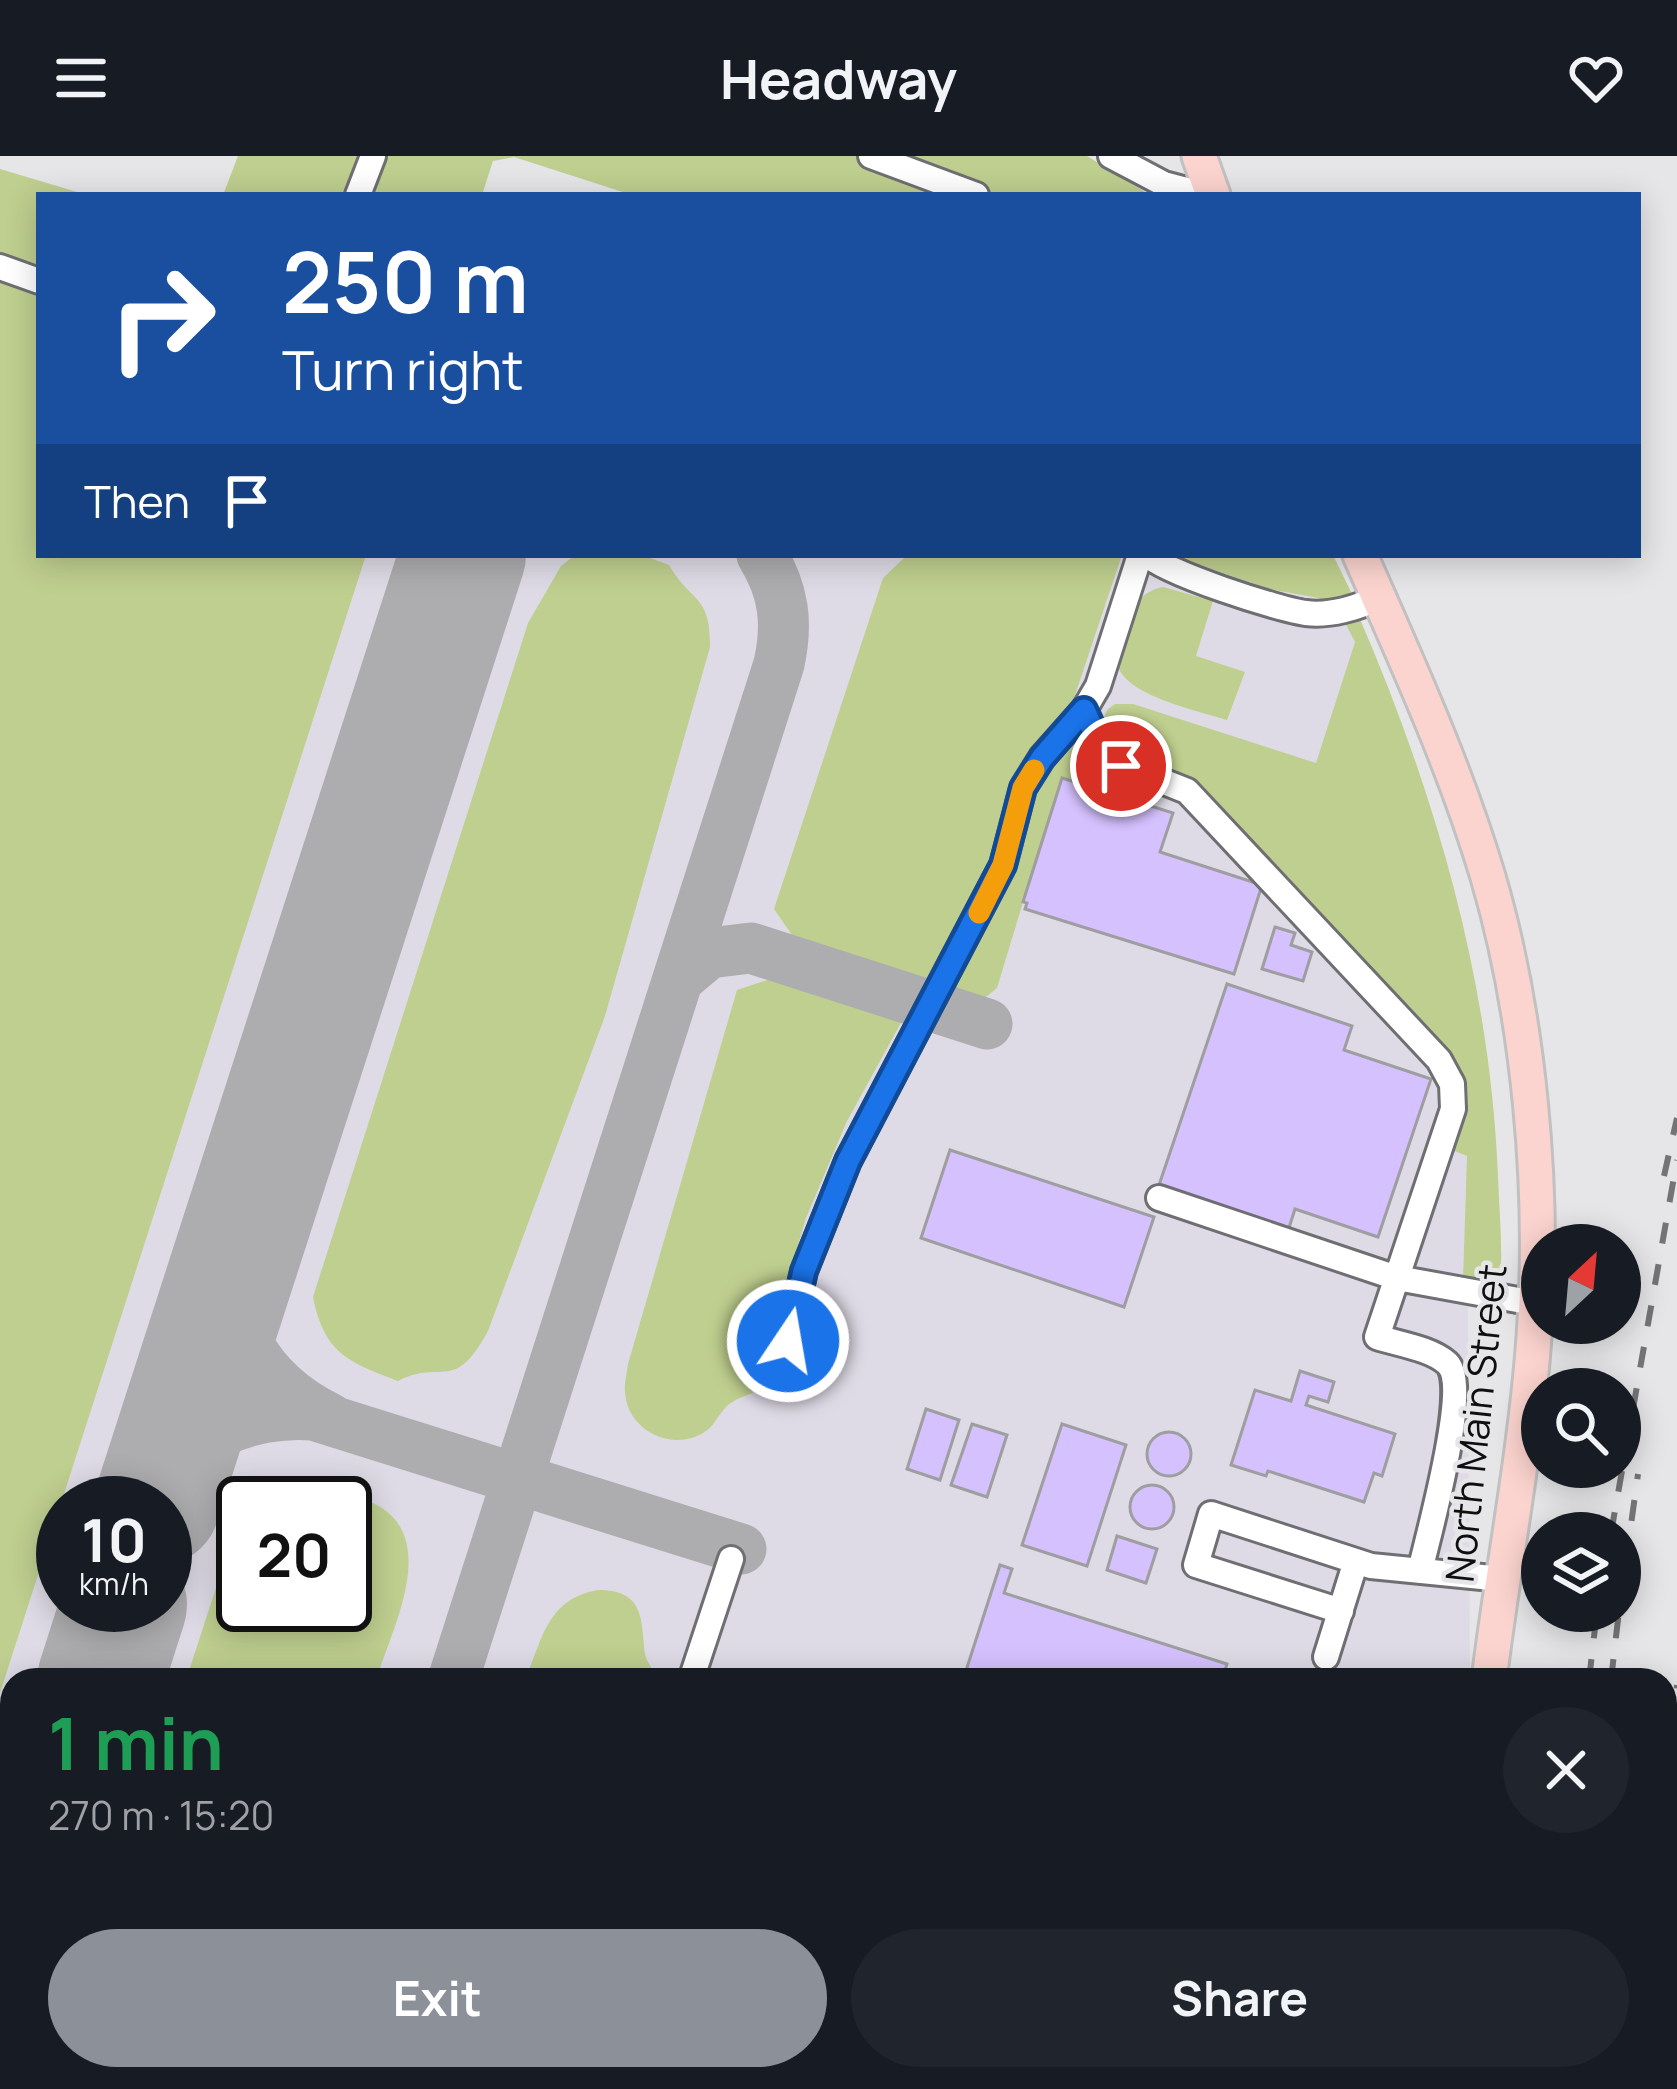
<!DOCTYPE html>
<html lang="en">
<head>
<meta charset="utf-8">
<style>
  body { margin:0; font-family:Manrope,sans-serif; background:#20242c; color:#f1f3f6; height:100vh; display:flex; flex-direction:column; font-size:45px; white-space:nowrap }
  * { box-sizing:border-box; margin:0 }
  p { font-size:39px; color:#9ea1a6 }
  .icon { flex:none; width:66px; height:66px; fill:none; stroke:currentColor; stroke-width:2; stroke-linecap:round; stroke-linejoin:round }
  .map { position:relative; flex:1; overflow:hidden }
  .details { position:absolute; left:0px; top:1512px; width:1677px; height:423px; display:flex; flex-direction:column; background:#171b24; border-radius:36px 36px 0 0; box-shadow:0 6px 30px #0003 }
  .details>* { flex:none }
  .guide { position:absolute; left:36px; top:36px; width:1605px; height:366px; border-radius:0px; box-shadow:0 6px 30px #0003; background:#1a4fa0; color:#fff; overflow:hidden }
  .needle { width:78px; rotate:26deg }
  .controls { position:absolute; left:1521px; top:1068px; display:grid; gap:24px }
  .controls a { display:grid; place-items:center; width:120px; height:120px; border-radius:50%; background:#171b24; box-shadow:0 6px 30px #0003; font-size:60px }
  .speed { position:absolute; left:36px; top:1320px; display:flex; gap:24px; font-size:60px; font-weight:700; text-align:center }
  .speed>* { display:grid; place-content:center; width:156px; height:156px; border-radius:50%; background:#171b24; box-shadow:0 6px 30px #0003; line-height:1 }
  .speed small { font-size:30px; font-weight:400 }
  .speed .limit { border:6px solid #111; border-radius:18px; background:#fff; color:#111 }
  .pin { position:absolute; display:grid; place-items:center; width:102px; height:102px; color:#fff; margin:-51px; border:6px solid #fff; border-radius:50%; box-shadow:0 3px 12px #0007 }
  .me { position:absolute; width:132px; margin:-66px; rotate:12deg; stroke-linejoin:round; filter:drop-shadow(0 0 9px #0008) }
  .turn { display:flex; align-items:center; gap:42px; height:252px; padding:0 48px; font-size:54px }
  .turn .icon { width:156px; height:156px; stroke-width:2.5 }
  .turn b { display:block; font-size:84px; line-height:102px }
  .then { display:flex; align-items:center; height:114px; padding:0 48px; background:#0003; gap:24px; font-size:45px }
  .round { display:grid; place-items:center; flex:none; width:126px; height:126px; border-radius:63px; background:#20242c }
  .head { display:flex; align-items:center; justify-content:space-between; height:204px; padding:0 48px }
  h1 { font-size:72px; font-weight:700; line-height:90px; color:#1e9e55 }
  .cta { display:flex; gap:24px; margin-top:auto; padding:24px 48px }
  .cta a { flex:1; height:138px; border-radius:72px; background:#8c9099; color:#fff; font-size:48px; font-weight:700; line-height:138px; text-align:center }
  .cta a+a { background:#20242c; color:#f1f3f6 }
  header { display:flex; justify-content:space-between; align-items:center; height:156px; padding:0 48px; background:#171b24; font-size:54px; font-weight:700 }
  .map>svg:first-child { display:block }
  .built { fill:#dedbe6; fill-rule:evenodd }
  .green { fill:#bfcf8f }
  .lines { fill:none; stroke-linecap:round; stroke-linejoin:round }
  .taxiway { stroke:#adadb0; stroke-width:51 }
  .runway { stroke:#adadb0; stroke-width:126 }
  .building { fill:#d5c1fe; stroke:#9e9da0; stroke-width:3 }
  .minor-casing { stroke:#6f6e72; stroke-width:30 }
  .major-casing { stroke:#c1c1c1; stroke-width:39 }
  .minor { stroke:#fff; stroke-width:24 }
  .major { stroke:#fcd4cf; stroke-width:33 }
  .rail { stroke:#747476; stroke-width:6; stroke-dasharray:21 21; stroke-linecap:butt }
  .route-casing { stroke:#114b97; stroke-width:30 }
  .route { stroke:#1a73e8; stroke-width:21 }
  .slow { stroke:#f59e0b; stroke-width:21 }
  .labels { text-anchor:middle; dominant-baseline:central; stroke-width:9; stroke-linejoin:round; paint-order:stroke }
  .street-label { font-size:39px; fill:#0f0f10; stroke:#e6e6e9 }
</style>
</head>
<body>
<header><svg class="icon" aria-label="menu" viewBox="0 0 24 24"><path d="M4 6h16M4 12h16M4 18h16"/></svg>Headway<svg class="icon" aria-label="heart" viewBox="0 0 24 24"><path d="M12 20l-8-8c-3-5 5-10 8-4 3-6 11-1 8 4z"/></svg></header>
<div class="map">
<svg width="1677" height="1933" viewBox="0 0 1677 1933">
  <rect width="100%" height="100%" fill="#e6e6e9"/>
  <path class="built" d="M0,13L87,39H39V399H1320L1392,556L1454,758L1467,978L1470,1524H12V1923H1473V1933H0ZM63,1347H165V1449H63ZM243,1347H345V1449H243Z"/>
  <path class="green" d="M238,0H1087L1150,39H632L514,1L493,5L482,39H223Z
    M0,13L87,39H39V399H366L0,1537Z
    M575,399H642L669,409C691,447 711,438 710,491L605,860L488,1175C453,1239 443,1202 398,1225C348,1206 324,1197 313,1141L528,467L561,410Z
    M907,399H1122L1074,542L929,834L801,792L774,753L883,422Z
    M1171,399H1333L1351,436L1346,445L1326,450L1319,442L1269,433Z
    M1163,431L1213,445L1196,500L1245,516L1227,564C1200,555 1119,539 1117,505C1116,493 1123,480 1127,469C1134,449 1140,436 1163,431Z
    M1357,456C1435,636 1490,823 1498,1020C1499,1050 1502,1081 1501,1111L1487,1128L1463,1125L1467,1000L1452,994C1458,964 1468,935 1456,906L1184,619L1118,597C1105,587 1098,567 1108,553L1115,548H1133L1316,607L1355,486L1343,463Z
    M1087,576L1096,593L1086,628L1061,621L997,832L982,844H962L953,830L1032,640L1045,614Z
    M785,818L907,856L847,965L806,1062L754,1236C746,1240 735,1243 728,1249C718,1258 715,1270 703,1277C671,1296 627,1274 625,1236C624,1227 627,1217 628,1208L737,834Z
    M292,1334C315,1336 344,1335 366,1344C445,1374 393,1469 376,1524H186L243,1349V1449H345V1347H258L274,1336Z
    M598,1434C645,1434 641,1464 645,1497C646,1506 655,1516 660,1524H525C543,1482 547,1443 598,1434Z
    M57,1923H250L247,1933H54Z
    M388,1923H533L530,1933H385Z"/>
  <g class="lines">
    <path class="taxiway" d="M444,459L478,399
      M678,823L709,797L751,792L987,868
      M244,1078C212,1157 258,1228 329,1262
      M156,1347C174,1282 252,1254 313,1259L741,1393
      M453,1524L779,508C788,467 784,435 762,399
      M322,1933L326,1923"/>
    <path class="runway" d="M157,1347L463,399
      M100,1524L124,1449
      M0,1834L12,1797"/>
  </g>
  <path class="building" d="M1062,622L1173,657L1160,696L1262,729L1234,818L1025,753L1027,747L1023,746Z
    M1275,771L1295,777L1291,789L1312,796L1303,825L1262,813Z
    M1227,828L1352,870L1344,894L1431,923L1378,1081L1295,1053L1288,1075L1158,1032Z
    M950,994L1154,1061L1124,1151L921,1082Z
    M1300,1215L1334,1226L1328,1246L1309,1240L1306,1249L1395,1278L1382,1320L1374,1317L1364,1346L1268,1315L1266,1320L1231,1309L1255,1234L1291,1245Z
    M926,1253L959,1264L940,1324L907,1313Z
    M972,1268L1007,1279L987,1341L951,1329Z
    M1062,1268L1126,1289L1087,1410L1022,1389Z
    M1147 1298a22 22 0 1 1 44 0a22 22 0 1 1-44 0Z
    M1130 1351a22 22 0 1 1 44 0a22 22 0 1 1-44 0Z
    M1117,1380L1157,1393L1146,1427L1107,1414Z
    M1000,1409L1012,1413L1004,1437L1227,1508L1222,1524H963Z
    M688,1923H767L787,1933H683Z
    M932,1923H1034L1056,1933H927Z"/>
  <g class="lines">
    <g class="minor-casing">
      <path id="minor" d="M871,0L976,39
        M1111,0L1164,28L1206,39
        M358,39L373,0
        M0,111L39,125
        M1148,399C1163,416 1280,454 1306,457C1329,460 1359,452 1378,441
        M1084,554L1107,603L1187,635L1439,904L1452,928L1453,953L1377,1181C1398,1188 1430,1192 1447,1207C1471,1229 1428,1380 1420,1415
        M1159,1042L1397,1122L1534,1147
        M788,1185L804,1115L848,1005L1003,709L1023,632L1042,601L1084,554L1098,530L1140,399
        M1341,1455L1196,1409L1211,1358L1371,1410L1502,1423
        M1326,1501L1356,1405
        M691,1524L731,1403
        M554,1933L557,1923
        M1107,1933L1108,1923"/>
    </g>
    <g class="major-casing">
      <path id="major" d="M1199,0L1213,39
        M1360,399C1406,504 1455,610 1488,721C1529,860 1545,1035 1534,1181C1526,1295 1503,1410 1489,1524
        M1482,1923V1933
        M1154,1933L1157,1923
        M1192,1933L1194,1923"/>
    </g>
    <use href="#minor" class="minor"/>
    <use href="#major" class="major"/>
    <path class="rail" d="M1664,1020L1677,962
      M1611,1377L1677,1004
      M1620,1448L1638,1318
      M1589,1524L1597,1455
      M1611,1524L1619,1455
      M1665,1658L1677,1529
      M1570,1933V1923
      M1590,1933V1923
      M1652,1933L1653,1923"/>
  </g>
  <g class="lines">
    <g class="route-casing">
      <path id="route" d="M788,1185L804,1115L848,1005L1003,709L1023,632L1042,602L1084,554C1095,576 1098,599 1121,610"/>
    </g>
    <use href="#route" class="route"/>
    <path class="slow" d="M979,757L1003,709L1023,632L1034,614"/>
  </g>
  <g class="labels">
    <g class="street-label">
      <text transform="translate(1475 1267) rotate(-84)">North Main Street</text>
    </g>
  </g>
</svg>
<div class="controls">
<a><svg class="needle" viewBox="-14 -14 28 28"><path d="M0-13l5 13h-10z" fill="#e53935"/><path d="M0 13l5-13h-10z" fill="#9ea1a6"/></svg></a>
<a><svg class="icon" aria-label="search" viewBox="0 0 24 24"><circle cx="10" cy="10" r="6"/><path d="M15 15l6 6"/></svg></a>
<a><svg class="icon" aria-label="layers" viewBox="0 0 24 24"><path d="M12 4l9 5-9 5-9-5zM3 14l9 5 9-5"/></svg></a>
</div>
<div class="speed"><div>10<small>km/h</small></div><div class="limit">20</div></div>
<div class="pin" style="left:1121px;top:610px;background:#d93025"><svg class="icon" aria-label="arrive" viewBox="0 0 24 24"><path d="M6 21V4h12l-3 4 3 4H6"/></svg></div>
<svg class="me" style="left:788px;top:1185px" viewBox="-20 -20 40 40"><circle r="17" fill="#1a73e8" stroke="#fff" stroke-width="3"/><path d="M0-11L8 9 0 5-8 9z" fill="#fff"/></svg>
<div class="guide">
<div class="turn"><svg class="icon" aria-label="right" viewBox="0 0 24 24"><path d="M7 20v-9h11M14 6l5 5-5 5"/></svg><div><b>250 m</b>Turn right</div></div>
<div class="then">Then<svg class="icon" aria-label="arrive" viewBox="0 0 24 24"><path d="M6 21V4h12l-3 4 3 4H6"/></svg></div>
</div>
<section class="details">
<div class="head"><div><h1>1 min</h1><p>270 m · 15:20</p></div><a class="round"><svg class="icon" aria-label="close" viewBox="0 0 24 24"><path d="M6 6l12 12M18 6L6 18"/></svg></a></div>
<div class="cta"><a>Exit</a><a>Share</a></div>
</section>
</div>
</body>
</html>
